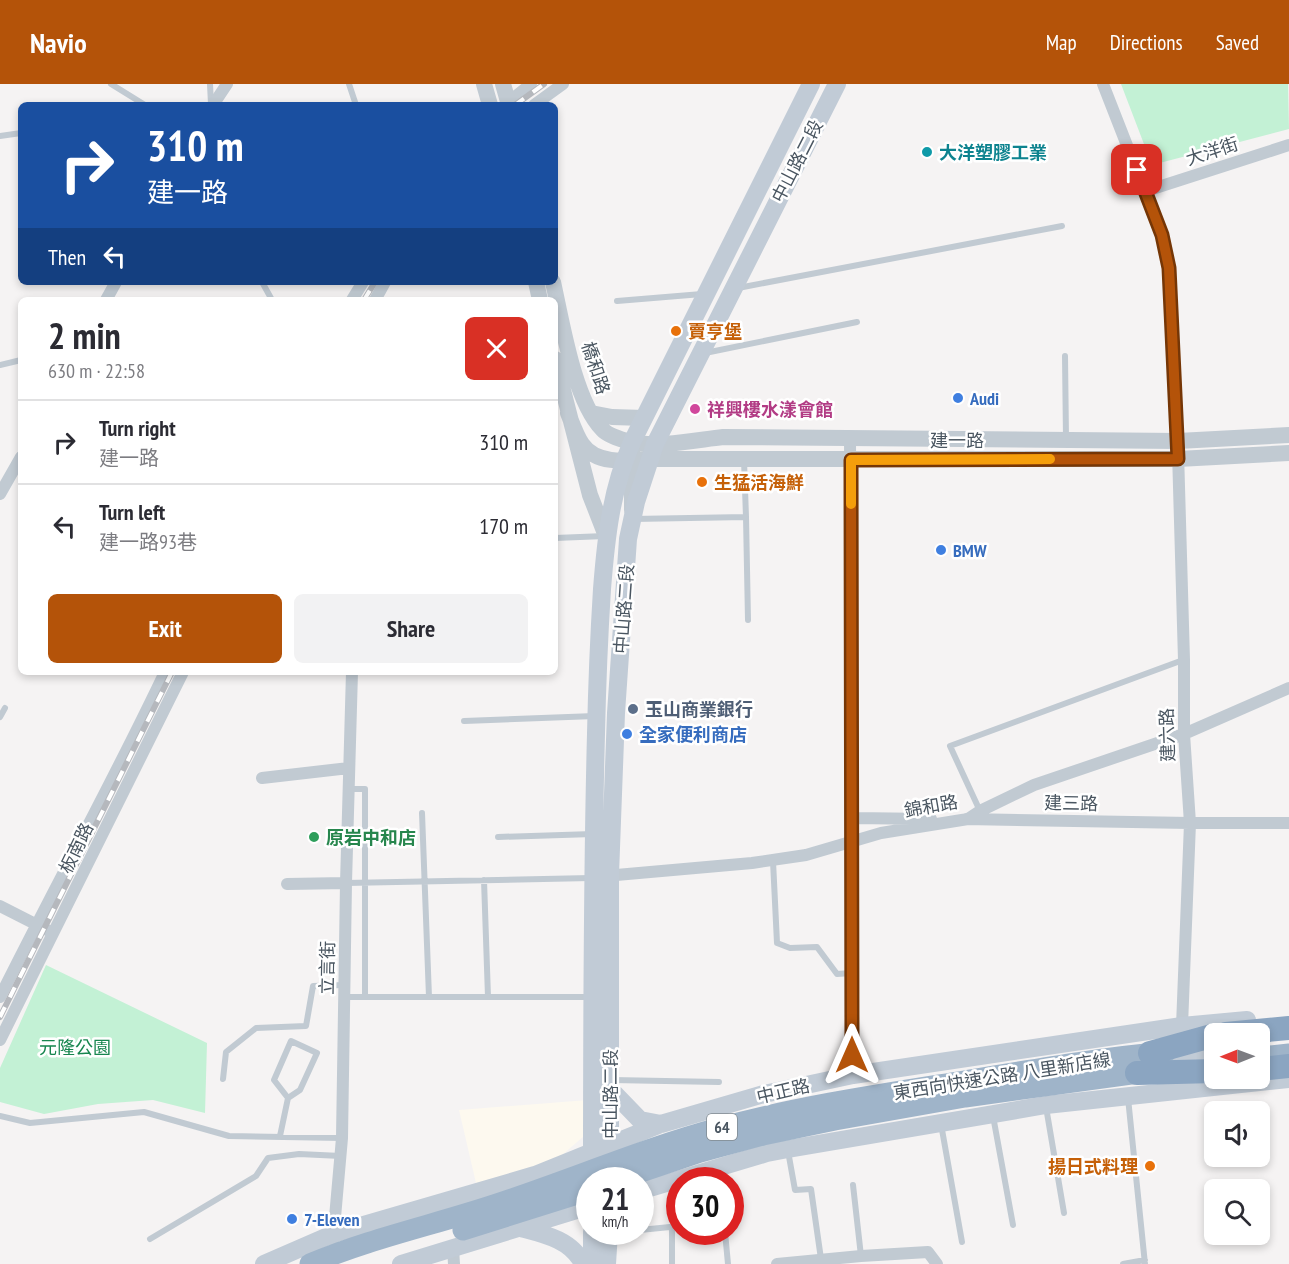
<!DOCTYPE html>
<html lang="en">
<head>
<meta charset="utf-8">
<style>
  body { margin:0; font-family:"PT Sans Narrow","Noto Sans TC",sans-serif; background:#f2f2f3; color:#2b2b33; height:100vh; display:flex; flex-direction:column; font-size:22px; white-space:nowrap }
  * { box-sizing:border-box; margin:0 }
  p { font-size:20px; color:#7c7c81 }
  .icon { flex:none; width:33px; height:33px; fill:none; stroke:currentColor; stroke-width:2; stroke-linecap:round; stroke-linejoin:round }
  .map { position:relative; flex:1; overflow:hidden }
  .drawer { position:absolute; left:18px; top:213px; width:540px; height:378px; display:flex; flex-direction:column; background:#fff; border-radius:9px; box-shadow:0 3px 9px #0003 }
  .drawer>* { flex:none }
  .hud { position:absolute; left:18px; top:18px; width:540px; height:183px; border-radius:9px; box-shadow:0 3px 9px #0003; background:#1a4fa0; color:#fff; overflow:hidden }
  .needle { width:39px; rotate:269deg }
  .fabs { position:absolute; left:1204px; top:939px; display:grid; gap:12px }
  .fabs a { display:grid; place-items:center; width:66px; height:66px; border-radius:9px; background:#fff; box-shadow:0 3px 9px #0003; font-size:30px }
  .speed { position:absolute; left:576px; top:1083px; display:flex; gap:12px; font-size:30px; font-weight:700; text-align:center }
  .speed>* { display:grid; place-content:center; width:78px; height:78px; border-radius:50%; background:#fff; box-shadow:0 3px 9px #0003; line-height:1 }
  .speed small { font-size:15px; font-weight:400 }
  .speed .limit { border:9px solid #d22; background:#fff; color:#111 }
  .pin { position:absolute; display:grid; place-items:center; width:51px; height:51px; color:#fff; margin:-26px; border-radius:12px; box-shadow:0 3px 9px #0006 }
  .me { position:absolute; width:66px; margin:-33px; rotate:0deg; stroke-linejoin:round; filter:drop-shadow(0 0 4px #0008) }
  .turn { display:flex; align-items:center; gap:21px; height:126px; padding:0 30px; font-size:27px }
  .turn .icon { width:78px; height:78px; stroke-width:2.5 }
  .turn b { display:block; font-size:42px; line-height:51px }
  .then { display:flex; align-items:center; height:57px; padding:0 30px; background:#0003; gap:12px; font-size:22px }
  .round { display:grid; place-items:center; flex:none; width:63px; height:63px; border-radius:9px; background:#f2f2f3 }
  .summary { display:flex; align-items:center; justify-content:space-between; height:102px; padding:0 30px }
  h1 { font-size:36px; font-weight:700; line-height:45px }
  .action { display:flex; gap:12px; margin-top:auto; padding:12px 30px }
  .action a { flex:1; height:69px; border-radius:9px; background:#b45309; color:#fff; font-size:24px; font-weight:700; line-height:69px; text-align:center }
  .action a+a { background:#f2f2f3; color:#2b2b33 }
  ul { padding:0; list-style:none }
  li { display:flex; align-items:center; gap:18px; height:84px; padding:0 30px; border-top:2px solid #e1e1e2 }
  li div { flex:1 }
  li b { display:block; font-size:22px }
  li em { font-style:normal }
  header { display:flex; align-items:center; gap:36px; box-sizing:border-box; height:84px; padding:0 30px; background:#b45309; color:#fff }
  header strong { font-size:28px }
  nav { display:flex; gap:33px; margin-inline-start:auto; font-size:21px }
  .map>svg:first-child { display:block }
  .commercial { fill:#fdf9ef }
  .green { fill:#c3f1d5 }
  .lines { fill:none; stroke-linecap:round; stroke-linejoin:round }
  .service { stroke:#c1cad2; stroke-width:6 }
  .minor { stroke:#c1cad2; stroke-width:12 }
  .tertiary { stroke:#c1cad2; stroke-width:16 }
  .secondary { stroke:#c1cbd6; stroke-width:18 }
  .trunk { stroke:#9fb4c9; stroke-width:21 }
  .motorway { stroke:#8ba5c1; stroke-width:24 }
  .rail-casing { stroke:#b5b8bd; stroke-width:6 }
  .rail { stroke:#fff; stroke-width:4; stroke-dasharray:11; stroke-linecap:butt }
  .route-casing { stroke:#753606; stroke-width:15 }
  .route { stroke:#b45309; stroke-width:10 }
  .slow { stroke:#f59e0b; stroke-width:10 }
  .culture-dot { fill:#0f9aa8; stroke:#fff; stroke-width:2 }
  .food-dot { fill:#e8710a; stroke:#fff; stroke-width:2 }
  .shop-dot { fill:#3f7fe0; stroke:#fff; stroke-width:2 }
  .hotel-dot { fill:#d1479c; stroke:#fff; stroke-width:2 }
  .service-dot { fill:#5c6f8a; stroke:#fff; stroke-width:2 }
  .leisure-dot { fill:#2e9e5b; stroke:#fff; stroke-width:2 }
  .labels { text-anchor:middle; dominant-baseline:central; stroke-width:5; stroke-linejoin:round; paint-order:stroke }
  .shield { fill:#fff; stroke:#808990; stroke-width:1.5 }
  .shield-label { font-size:16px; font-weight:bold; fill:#4a5661 }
  .street-label { font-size:18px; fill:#4a5661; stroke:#fff }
  .culture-label { font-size:18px; font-weight:bold; fill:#0d838f; stroke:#fff; text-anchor:start }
  .food-label { font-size:18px; font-weight:bold; fill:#c56008; stroke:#fff; text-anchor:start }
  .shop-label { font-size:18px; font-weight:bold; fill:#366cbe; stroke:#fff; text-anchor:start }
  .hotel-label { font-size:18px; font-weight:bold; fill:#b23c85; stroke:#fff; text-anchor:start }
  .service-label { font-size:18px; font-weight:bold; fill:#4e5e75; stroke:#fff; text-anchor:start }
  .leisure-label { font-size:18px; font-weight:bold; fill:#27864d; stroke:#fff; text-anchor:start }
  .park-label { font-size:18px; fill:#17864f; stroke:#fff }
</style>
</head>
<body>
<header>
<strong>Navio</strong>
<nav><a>Map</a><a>Directions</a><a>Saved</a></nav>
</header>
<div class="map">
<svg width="1289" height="1180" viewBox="0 0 1289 1180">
  <rect width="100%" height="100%" fill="#f5f3f3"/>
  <path class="commercial" d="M588,1016L584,1052L554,1078L476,1099L459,1026Z"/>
  <path class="green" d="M1121,0H1288L1289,45L1152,81Z
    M46,881L207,959L205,1029L153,1016L98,1020L44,1030L0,1018V984Z"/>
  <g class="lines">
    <path class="service" d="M111,0L145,21
      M210,0L211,20
      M349,0L356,21
      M0,52L21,49
      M262,198L272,216
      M738,204L1062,142
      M1171,216L1178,357
      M617,217L702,210
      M705,269L857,238
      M1065,272L1066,355
      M0,281L21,276
      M746,433L748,536
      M633,435L746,433L744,376
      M555,454L605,452
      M0,633L5,624
      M464,637L595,632
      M348,705H365V913
      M980,727L950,662L1183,576
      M422,729L429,913
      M498,753L593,750
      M773,777L777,859L790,864L817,863L837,890L852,889
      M484,796L488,913
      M346,799L591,794
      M344,913H590
      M223,995L226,968L256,944L306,942L313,902L344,901
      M612,996L719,998
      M1128,1014L1145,1180
      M1046,1023L1064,1129
      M0,1032L30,1039L144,1028L229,1052L342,1054
      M993,1032L1013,1141
      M941,1040L962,1158
      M280,1052L288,1014L300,1006L317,969L291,957L274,996L288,1014
      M788,1067L795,1106L811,1105L821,1175
      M853,1101L861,1172
      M672,1143V1180
      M640,1146L680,1142
      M725,1148L728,1180
      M150,1155L256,1092L268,1074L299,1070L341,1072
      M1123,1180L1145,1176"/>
    <path class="minor" d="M1103,0L1162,151L1169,184L1171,216
      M213,21L227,0
      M505,21L531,0
      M534,21L563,0
      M1146,107L1289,61
      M106,216L116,198
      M352,216L363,198
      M375,216L385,198
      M850,355L853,991
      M1178,368L1184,576V650L1190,739L1182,942
      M0,410L21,373
      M262,694L349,684
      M853,734L931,735
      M966,735L1190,739H1289
      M605,792L752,779L806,771L881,749L968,735L980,727L1034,701L1184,650L1289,604
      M287,800L346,799
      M0,822L53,849
      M0,913C54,804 113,698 165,588
      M0,956L183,588
      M333,1156L342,1054L346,799L352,588
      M453,1164L454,1180
      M777,1180L861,1172L928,1168L937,1180"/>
    <path class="tertiary" d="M484,0L490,21
      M503,0L509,21
      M536,198L540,216
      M553,198C562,238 574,316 602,345C608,352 623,356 631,358C658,364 696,356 723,353L1178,357L1289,351
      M555,275L590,411L606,452
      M568,329C572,339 576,351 582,360C596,381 627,377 649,375H1178L1289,369
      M591,329L612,333L644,334
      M632,426V365"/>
    <path class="secondary" d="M1148,979L1215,971
      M610,1005L640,1036L661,1040
      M610,1092V791L616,629L628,455L636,418L655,360L837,0
      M592,1096C592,948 592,799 596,650C597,602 599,553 602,505C606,454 611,406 632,358L811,0
      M640,1107L767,1069L788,1065L1046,1021L1289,995
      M521,1144C544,1150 572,1156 583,1180
      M264,1180L333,1150L535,1091L661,1040L764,1010L853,991L1182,942L1247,936
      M401,1180L590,1122
      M592,1180V1148
      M607,1180L609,1148"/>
    <path class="trunk" d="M1260,973L1289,970
      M617,1096L700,1068L763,1051L835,1036L965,1013L1153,987
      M463,1146L590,1106
      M310,1180C371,1154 438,1140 500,1119C573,1095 645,1064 719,1044C799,1022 882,1010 964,997C1031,986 1098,974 1166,968"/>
    <path class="motorway" d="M1226,950L1289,944
      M1150,969L1215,951
      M1260,985L1289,982
      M1137,989L1215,987"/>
    <g class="rail-casing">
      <path id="rail" d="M515,21L544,0
        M364,216L375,198
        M0,933L172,588"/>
    </g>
    <use href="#rail" class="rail"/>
  </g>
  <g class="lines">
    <g class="route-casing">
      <path id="route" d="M852,971L851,376L1178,375L1169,184L1162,151L1137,86"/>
    </g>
    <use href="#route" class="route"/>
    <path class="slow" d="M851,420V376L1050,375"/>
  </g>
  <circle class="culture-dot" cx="927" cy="68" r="6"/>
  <g class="food-dot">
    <circle cx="676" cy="247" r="6"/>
    <circle cx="702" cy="398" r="6"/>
    <circle cx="1150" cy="1082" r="6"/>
  </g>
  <g class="shop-dot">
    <circle cx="958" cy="314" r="6"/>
    <circle cx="941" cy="466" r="6"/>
    <circle cx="627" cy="650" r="6"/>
    <circle cx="292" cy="1135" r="6"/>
  </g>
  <circle class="hotel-dot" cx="695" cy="325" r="6"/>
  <circle class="service-dot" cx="633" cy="625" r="6"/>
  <circle class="leisure-dot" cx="314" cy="753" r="6"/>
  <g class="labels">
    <rect class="shield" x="707" y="1030" width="30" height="26" rx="4.5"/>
    <g class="shield-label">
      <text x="722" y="1043">64</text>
    </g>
    <g class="street-label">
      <text transform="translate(1212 67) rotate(-18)">大洋街</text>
      <text transform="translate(797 77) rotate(-63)">中山路二段</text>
      <text transform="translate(596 284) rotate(72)">橋和路</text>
      <text x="957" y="356">建一路</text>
      <text transform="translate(624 525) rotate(-86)">中山路二段</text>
      <text transform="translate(1167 651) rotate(-92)">建六路</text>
      <text transform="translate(1071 719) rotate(1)">建三路</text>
      <text transform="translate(931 722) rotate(-10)">錦和路</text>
      <text transform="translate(76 764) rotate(-64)">板南路</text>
      <text transform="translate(327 884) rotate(-89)">立言街</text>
      <text transform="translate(1002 992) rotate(-9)">東西向快速公路 八里新店線</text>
      <text transform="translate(783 1007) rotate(-13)">中正路</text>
      <text transform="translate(610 1010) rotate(-90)">中山路二段</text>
    </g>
    <g class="culture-label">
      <text x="939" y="68">大洋塑膠工業</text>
    </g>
    <g class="food-label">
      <text x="688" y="247">賣亨堡</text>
      <text x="714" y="398">生猛活海鮮</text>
      <text x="1138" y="1082" text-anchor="end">揚日式料理</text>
    </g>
    <g class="shop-label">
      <text x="970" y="314">Audi</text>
      <text x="953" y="466">BMW</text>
      <text x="639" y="650">全家便利商店</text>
      <text x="304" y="1135">7-Eleven</text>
    </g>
    <g class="hotel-label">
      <text x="707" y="325">祥興樓水漾會館</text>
    </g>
    <g class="service-label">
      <text x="645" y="625">玉山商業銀行</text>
    </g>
    <g class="leisure-label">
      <text x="326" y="753">原岩中和店</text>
    </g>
    <g class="park-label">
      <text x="75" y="963">元隆公園</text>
    </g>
  </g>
</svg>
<div class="fabs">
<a><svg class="needle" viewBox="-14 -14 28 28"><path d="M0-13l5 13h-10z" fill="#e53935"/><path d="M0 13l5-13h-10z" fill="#7c7c81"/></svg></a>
<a><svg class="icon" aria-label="sound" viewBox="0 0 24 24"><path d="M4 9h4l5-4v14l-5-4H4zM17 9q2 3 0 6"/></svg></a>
<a><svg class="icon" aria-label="search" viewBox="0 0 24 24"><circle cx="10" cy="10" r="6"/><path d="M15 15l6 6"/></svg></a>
</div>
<div class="speed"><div>21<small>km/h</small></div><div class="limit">30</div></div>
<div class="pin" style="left:1137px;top:86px;background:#d93025"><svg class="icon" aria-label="arrive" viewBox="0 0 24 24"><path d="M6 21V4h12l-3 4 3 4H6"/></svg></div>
<svg class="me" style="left:852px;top:971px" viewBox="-20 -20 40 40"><path d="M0-17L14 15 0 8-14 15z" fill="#b45309" stroke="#fff" stroke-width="4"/></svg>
<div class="hud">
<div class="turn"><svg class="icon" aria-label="right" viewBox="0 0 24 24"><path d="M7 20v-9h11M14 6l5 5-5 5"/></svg><div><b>310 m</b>建一路</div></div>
<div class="then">Then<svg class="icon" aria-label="left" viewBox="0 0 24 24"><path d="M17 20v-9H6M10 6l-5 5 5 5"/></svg></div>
</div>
<section class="drawer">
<div class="summary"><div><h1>2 min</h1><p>630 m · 22:58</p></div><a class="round" style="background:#d93025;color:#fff"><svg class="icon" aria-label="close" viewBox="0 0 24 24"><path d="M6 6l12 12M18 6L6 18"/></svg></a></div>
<ul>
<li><svg class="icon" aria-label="right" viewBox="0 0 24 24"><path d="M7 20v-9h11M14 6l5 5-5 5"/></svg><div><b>Turn right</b><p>建一路</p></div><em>310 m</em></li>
<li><svg class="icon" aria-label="left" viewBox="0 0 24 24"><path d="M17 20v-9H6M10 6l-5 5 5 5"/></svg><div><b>Turn left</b><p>建一路93巷</p></div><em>170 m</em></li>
</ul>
<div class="action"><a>Exit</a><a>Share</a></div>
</section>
</div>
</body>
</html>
